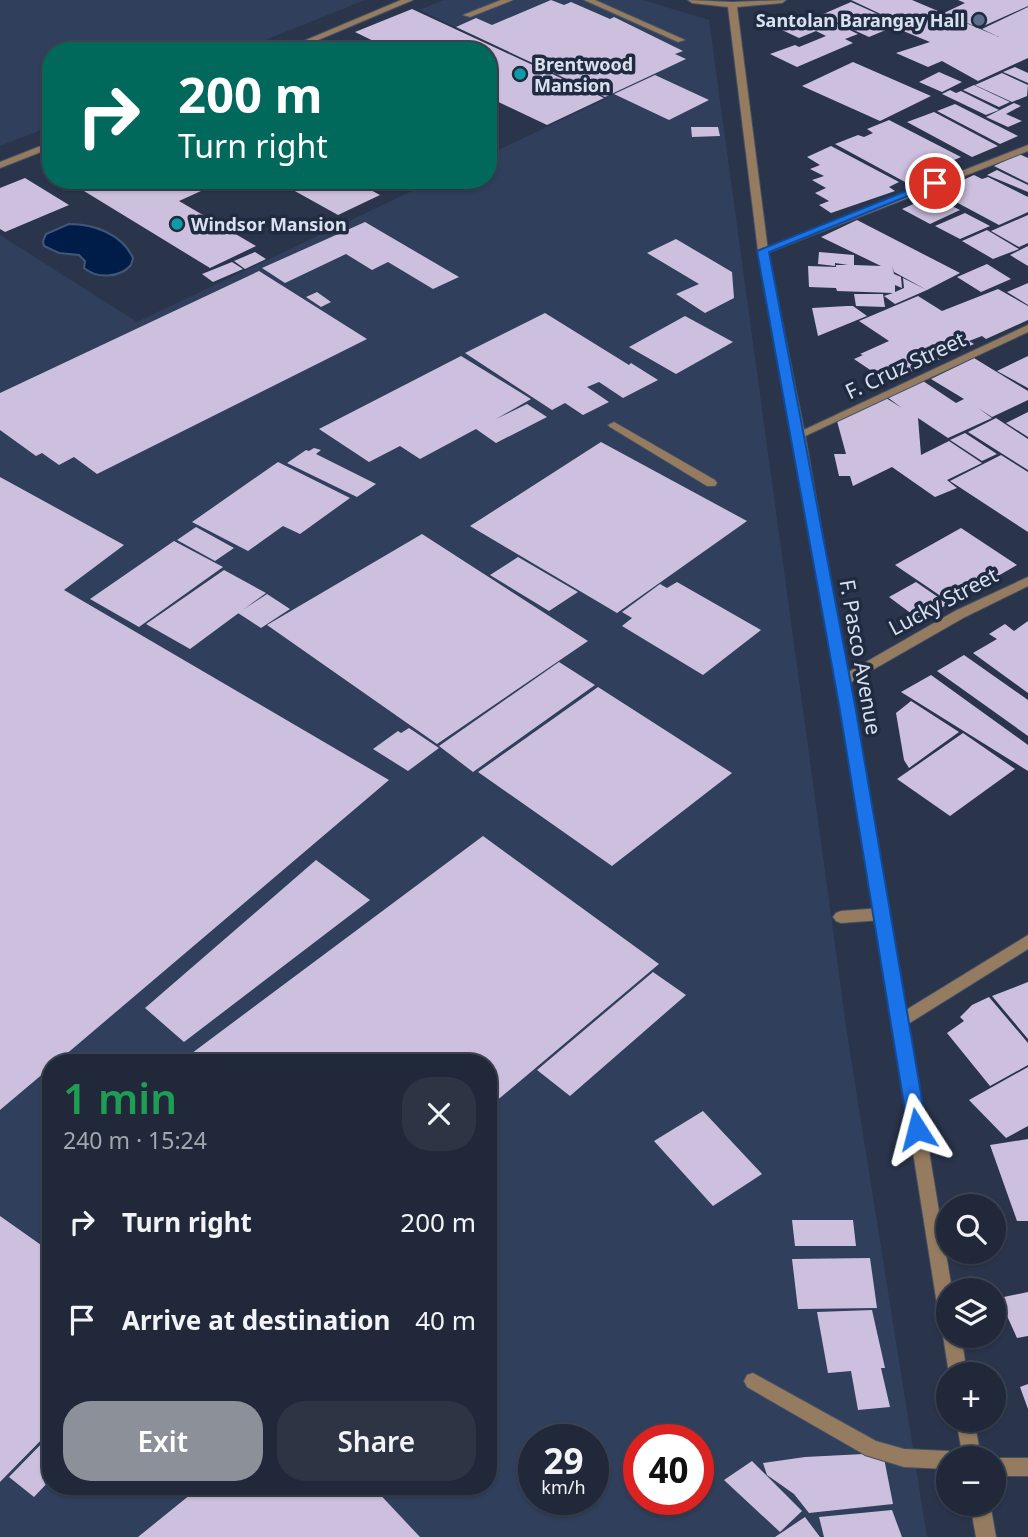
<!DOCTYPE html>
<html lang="en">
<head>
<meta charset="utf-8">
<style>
  body { margin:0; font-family:"Noto Sans",sans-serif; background:#2d3444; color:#f1f3f6; height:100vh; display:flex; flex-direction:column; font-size:26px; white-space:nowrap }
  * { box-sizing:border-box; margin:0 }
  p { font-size:23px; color:#a2a6ae }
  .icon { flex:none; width:38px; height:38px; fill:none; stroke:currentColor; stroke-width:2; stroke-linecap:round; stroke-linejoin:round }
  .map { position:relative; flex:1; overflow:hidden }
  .side { position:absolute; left:42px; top:1054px; width:455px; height:441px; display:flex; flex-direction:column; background:#202839; border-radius:28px; box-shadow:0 2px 5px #0004,0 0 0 2px #3d4453 }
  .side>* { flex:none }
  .banner { position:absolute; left:42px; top:42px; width:455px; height:147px; border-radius:28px; box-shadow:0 2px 5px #0004,0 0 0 2px #3d4453; background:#00695c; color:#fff; overflow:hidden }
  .buttons { position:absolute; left:936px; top:1194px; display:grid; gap:14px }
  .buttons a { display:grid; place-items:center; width:70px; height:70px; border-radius:50%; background:#202839; box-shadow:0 2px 5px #0004,0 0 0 2px #3d4453; font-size:35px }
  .speed { position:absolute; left:518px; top:1424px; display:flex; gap:14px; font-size:35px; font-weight:700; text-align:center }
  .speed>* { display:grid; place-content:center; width:91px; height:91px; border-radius:50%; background:#202839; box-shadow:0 2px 5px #0004,0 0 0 2px #3d4453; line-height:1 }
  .speed small { font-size:18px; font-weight:400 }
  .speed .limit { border:10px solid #d22; background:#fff; color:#111 }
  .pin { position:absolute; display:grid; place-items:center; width:60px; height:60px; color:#fff; margin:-30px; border:4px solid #fff; border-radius:50%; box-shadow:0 2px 7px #0007 }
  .me { position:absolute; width:77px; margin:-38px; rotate:351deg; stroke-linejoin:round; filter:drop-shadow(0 0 5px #0008) }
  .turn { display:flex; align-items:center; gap:24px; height:147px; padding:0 21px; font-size:32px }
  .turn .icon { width:91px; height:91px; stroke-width:2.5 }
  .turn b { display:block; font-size:49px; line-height:60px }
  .round { display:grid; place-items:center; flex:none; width:74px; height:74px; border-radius:28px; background:#2d3444 }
  .summary { display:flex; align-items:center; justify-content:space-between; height:119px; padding:0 21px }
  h1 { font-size:42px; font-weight:600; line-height:52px; color:#1e9e55 }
  .cta { display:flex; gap:14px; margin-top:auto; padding:14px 21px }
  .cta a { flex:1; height:80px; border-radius:28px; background:#8c9099; color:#fff; font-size:28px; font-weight:600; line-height:80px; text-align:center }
  .cta a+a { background:#2d3444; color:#f1f3f6 }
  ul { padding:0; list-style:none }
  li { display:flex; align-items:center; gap:21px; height:98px; padding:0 21px }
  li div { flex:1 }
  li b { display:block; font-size:26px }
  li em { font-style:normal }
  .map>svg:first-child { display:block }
  .built { fill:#303f5b; fill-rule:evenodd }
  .water { fill:#001c48; stroke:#41577a; stroke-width:2 }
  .building { fill:#ccc0de }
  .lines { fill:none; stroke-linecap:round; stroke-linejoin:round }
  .service-casing { stroke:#465166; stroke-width:2 }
  .minor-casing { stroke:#465166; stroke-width:2 }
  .tertiary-casing { stroke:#465166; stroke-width:2 }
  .service { fill:#957b5f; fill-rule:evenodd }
  .minor { fill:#957b5f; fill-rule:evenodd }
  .tertiary { fill:#957b5f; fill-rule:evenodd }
  .route { fill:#1a73e8; stroke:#114b97; stroke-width:2 }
  .service-dot { fill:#5c6f8a; stroke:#202b41; stroke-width:2.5 }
  .culture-dot { fill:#0f9aa8; stroke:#202b41; stroke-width:2.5 }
  .labels { text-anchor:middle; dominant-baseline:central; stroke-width:7; stroke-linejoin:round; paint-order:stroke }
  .far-poi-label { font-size:18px; font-weight:bold; fill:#d9e1f0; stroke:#202b41; text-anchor:start }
  .street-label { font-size:21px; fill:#d9e1f0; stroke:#202b41 }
</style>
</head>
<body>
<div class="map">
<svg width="1028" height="1537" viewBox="0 0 1028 1537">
  <rect width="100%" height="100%" fill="#2a354c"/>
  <path class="built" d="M0,0H365L238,51H51V126L0,146Z
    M444,0H643L709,20L847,1033L927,1537H0V235L137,322L435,180H488V155L607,98L419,10ZM51,1062H488V1486H51ZM534,1440H593V1500H534ZM639,1440H698V1500H639Z"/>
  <path class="water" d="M69,224C94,224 122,234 133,258L131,265C120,278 97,279 84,268L85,261L79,255L59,253L44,246L43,241L46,234Z"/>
  <path class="building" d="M551,0L564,5L571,2L610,19L614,17L683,51L675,54L686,59L605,97L456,27L476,18L492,25Z
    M851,0H912L999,37L982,29L1028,7V58L978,81L942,61L928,67L896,53L930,42L896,28L904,25Z
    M958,0H1028V6L979,28L944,13L965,3Z
    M851,2L900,24L869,37L821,15Z
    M412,9L604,98L547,125L488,97V51H394L355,32Z
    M816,14L858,34L845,39L853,43L797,67L770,54L795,45L799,47L826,36L816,31L799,38L782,30Z
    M853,62L931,96L880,121L802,86Z
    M1015,67L1028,73V83L1003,72Z
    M939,72L962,82L942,92L919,82Z
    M1002,73L1028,85L1027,96L1012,102L975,85Z
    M655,75L709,100L669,120L614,94Z
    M974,85L1010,102L999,107L963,90Z
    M950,90L956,93L961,91L999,110L986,115L942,94Z
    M1014,103L1021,106L1006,114L1022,121L1008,127L986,117Z
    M955,104L1018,136L1000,144L937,111Z
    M934,112L998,146L972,157L907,122Z
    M889,120L961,157L905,182L835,144L858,135L864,137L873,133L867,129Z
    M691,127H718L720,136L692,137Z
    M831,146L899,182L889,187L895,191L831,213L819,205L829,201L815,193L826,188L812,180L824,176L810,169L820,165L807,157Z
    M1019,154L1028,158V183L994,166Z
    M997,170L1028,185V192L987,175Z
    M974,175L982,179L988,177L1028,197V212L999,225L941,194L955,187L952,185Z
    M25,178L69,205L5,232L0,229V188Z
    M66,180H144L158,188L182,180L201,191L179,201L256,246L210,268Z
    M275,180H352L380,195L338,215Z
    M932,196L960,210L930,224L902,209Z
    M965,213L990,226L960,239L935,226Z
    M1028,215V243L1019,247L991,231Z
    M857,220L960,273L927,290L894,272L892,266L894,274L901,277L902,288L895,285V292L904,288L903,278L927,290L895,304L884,296L893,293L837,291L836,288L809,287L808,266L836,267V265H848L835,263V266L818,264L819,252L854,255V265L881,266L821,237Z
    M365,222L459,277L433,289L388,262L372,270L346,254L285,283L262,268Z
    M987,230L1019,249L993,259L962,241Z
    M676,239L732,272L734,298L705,313L676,294L699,284L647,253Z
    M1028,246V266L1010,255Z
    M255,252L266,259L245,269L234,261Z
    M232,262L243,269L213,282L202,274Z
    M987,264L1011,279L981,292L957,277Z
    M259,271L367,339L97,474L74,457L59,465L42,453L36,456L0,430V393Z
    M1028,283V305L1007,292Z
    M998,289L1028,306V320L986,339L982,336L969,341L974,344L888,382L854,359L863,355L860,354L889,341L859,321L918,296L942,311Z
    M317,292L331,302L321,307L306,297Z
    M854,294H883L885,307L856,306Z
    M847,306H853L867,316L818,336L812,308Z
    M545,313L629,365L631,363L658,380L623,398L599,382L587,387L609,402L583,415L565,403L552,410L465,353Z
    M685,316L733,342L676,374L629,347Z
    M461,356L531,399L496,419L527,404L547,417L496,443L476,429L420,459L400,446L369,462L319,429Z
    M1028,356V388L997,371Z
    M974,358L1028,391V400L992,417L978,408L992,418L948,438L918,418L921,455L949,441L982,463L947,480L957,488L935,497L892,467L853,486L850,476H839L834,454H846L837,421L886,398L902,408L887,397L923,381L956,403L964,399L931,379Z
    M1028,412V437L1006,423Z
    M996,418L1028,439V470L968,432Z
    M965,433L997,454L982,461L950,440Z
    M601,442L747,521L617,613L470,526Z
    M314,448L321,450L316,454L376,484L357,497L287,463L306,450L309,451Z
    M1001,455L1028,472V532L950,481Z
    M278,462L350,498L300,534L283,526L248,551L192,522Z
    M0,477L124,545L64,590L389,780L57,1062H51V1067L0,1110Z
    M196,527L234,548L215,561L177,540Z
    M961,528L1017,565L951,603L895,565Z
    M422,534L588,641L437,744L267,625Z
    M174,541L223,567L139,627L90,599Z
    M518,557L578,592L549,611L490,575Z
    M224,570L266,593L190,649L146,624Z
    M677,582L761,630L703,675L622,626L632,618L622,612L660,584L667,588Z
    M916,582L948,604L920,620L889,597Z
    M267,594L290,609L261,628L238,613Z
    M1028,621V693L973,653L997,639L989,634L1005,624L1014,631Z
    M964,655L1028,700V736L937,671Z
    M559,662L595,685L473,772L439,746Z
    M931,675L1028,745V771L901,692Z
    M598,687L732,773L612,866L478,772Z
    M911,701L959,732L909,768L904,760L896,713Z
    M409,728L439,748L408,771L373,749L398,731L401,733Z
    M963,733L1015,769L950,816L897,779Z
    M483,836L659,964L488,1108V1062H180Z
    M316,860L370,900L184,1042L145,1008Z
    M653,972L686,995L570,1096L537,1070Z
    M1028,982V1039L992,996Z
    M989,997L1028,1043V1065L990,1086L947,1033L964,1021L960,1017L972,1005Z
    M1028,1067V1126L1006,1138L969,1100Z
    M703,1111L762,1174L713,1206L654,1141Z
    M1028,1139V1221H1017L990,1145Z
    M0,1216L51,1252V1430L0,1482Z
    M792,1220H853L856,1246H795Z
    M870,1258L877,1308L798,1309L792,1259Z
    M1028,1292V1336L1017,1338L999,1298Z
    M872,1310L885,1368H881L890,1407L858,1410L851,1371L828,1373L817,1312Z
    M1028,1384V1409L1020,1387Z
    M51,1434V1479L34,1497L9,1477Z
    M883,1453L893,1504L818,1512L809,1513L794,1494L767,1475L763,1463L805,1457Z
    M752,1461L802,1511L780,1532L724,1480Z
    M201,1486H372L420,1537H138Z
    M892,1510L902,1537H824L819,1517Z
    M805,1517L820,1537H775Z"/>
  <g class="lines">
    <g class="service-casing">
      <path id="service" d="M401,0H413L292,51H280Z
        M501,0H513L470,17L463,15Z
        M584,0H595L685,40L678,42Z
        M51,142V148L0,168V162Z
        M614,422L715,480L717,483L715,486H707L610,427L608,425Z
        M882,908L887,910L890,914L887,918L882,920L841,923L836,921L833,917L836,913L841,911Z
        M753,1373L876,1441L904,1449L948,1451L955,1454L956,1458H948V1469L904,1467L865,1455L747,1387L744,1381L747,1375Z"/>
    </g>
    <g class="minor-casing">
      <path id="minor" d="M1028,145V151L767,253L763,254L758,251Z
        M1028,325V332L803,437L799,439L793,435Z
        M1028,577V586L965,617L848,684L843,686L836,681L838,678L955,611Z
        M994,1458H1028V1476H994Z"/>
    </g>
    <g class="tertiary-casing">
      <path id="tertiary" d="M688,0L732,2L786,0L782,3L737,7L768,251L805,435L906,1010L1028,935V949L908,1024L952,1290H948V1325L942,1323L939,1317L866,854L793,435L758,251L728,7L692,3Z
        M948,1328V1335H961L967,1374H949L943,1335Z
        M956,1419H974L981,1458H963Z
        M970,1503H990L996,1537H976Z"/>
    </g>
    <use href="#service" class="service"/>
    <use href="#minor" class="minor"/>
    <use href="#tertiary" class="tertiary"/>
  </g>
  <path class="route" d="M931,181L940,183L769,252L855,705L927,1129L924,1135L917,1137L911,1135L908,1129L839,705L757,251Z"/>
  <circle class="service-dot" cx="979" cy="20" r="7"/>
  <g class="culture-dot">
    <circle cx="520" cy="74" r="7"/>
    <circle cx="177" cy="224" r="7"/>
  </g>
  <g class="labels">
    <g class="far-poi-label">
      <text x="965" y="20" text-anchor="end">Santolan Barangay Hall</text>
      <text x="534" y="64">Brentwood<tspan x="534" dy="21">Mansion</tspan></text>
      <text x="191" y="224">Windsor Mansion</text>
    </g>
    <g class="street-label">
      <text transform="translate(905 365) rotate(-25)">F. Cruz Street</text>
      <text transform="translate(943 601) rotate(-28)">Lucky Street</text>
      <text transform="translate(861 657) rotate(80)">F. Pasco Avenue</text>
    </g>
  </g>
</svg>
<div class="buttons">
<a><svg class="icon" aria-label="search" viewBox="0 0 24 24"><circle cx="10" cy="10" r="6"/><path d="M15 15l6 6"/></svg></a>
<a><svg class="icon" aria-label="layers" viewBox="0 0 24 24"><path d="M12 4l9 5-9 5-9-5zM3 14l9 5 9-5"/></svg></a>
<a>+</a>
<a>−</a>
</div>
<div class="speed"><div>29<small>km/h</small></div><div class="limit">40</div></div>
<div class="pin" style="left:935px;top:183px;background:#d93025"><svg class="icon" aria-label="arrive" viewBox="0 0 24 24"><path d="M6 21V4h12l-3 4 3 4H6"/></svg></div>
<svg class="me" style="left:917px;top:1129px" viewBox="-20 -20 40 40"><path d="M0-17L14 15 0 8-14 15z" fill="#1a73e8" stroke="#fff" stroke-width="4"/></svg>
<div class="banner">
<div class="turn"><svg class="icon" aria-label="right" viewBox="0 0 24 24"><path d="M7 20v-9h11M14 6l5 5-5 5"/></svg><div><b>200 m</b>Turn right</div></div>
</div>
<section class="side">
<div class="summary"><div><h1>1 min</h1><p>240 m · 15:24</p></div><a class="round"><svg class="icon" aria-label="close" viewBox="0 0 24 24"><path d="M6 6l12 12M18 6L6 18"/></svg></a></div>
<ul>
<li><svg class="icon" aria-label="right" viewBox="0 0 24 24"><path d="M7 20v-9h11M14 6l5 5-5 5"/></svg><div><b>Turn right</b></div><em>200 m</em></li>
<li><svg class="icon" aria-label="arrive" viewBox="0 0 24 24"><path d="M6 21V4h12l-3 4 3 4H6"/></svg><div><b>Arrive at destination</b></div><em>40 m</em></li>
</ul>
<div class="cta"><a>Exit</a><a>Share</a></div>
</section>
</div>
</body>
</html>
